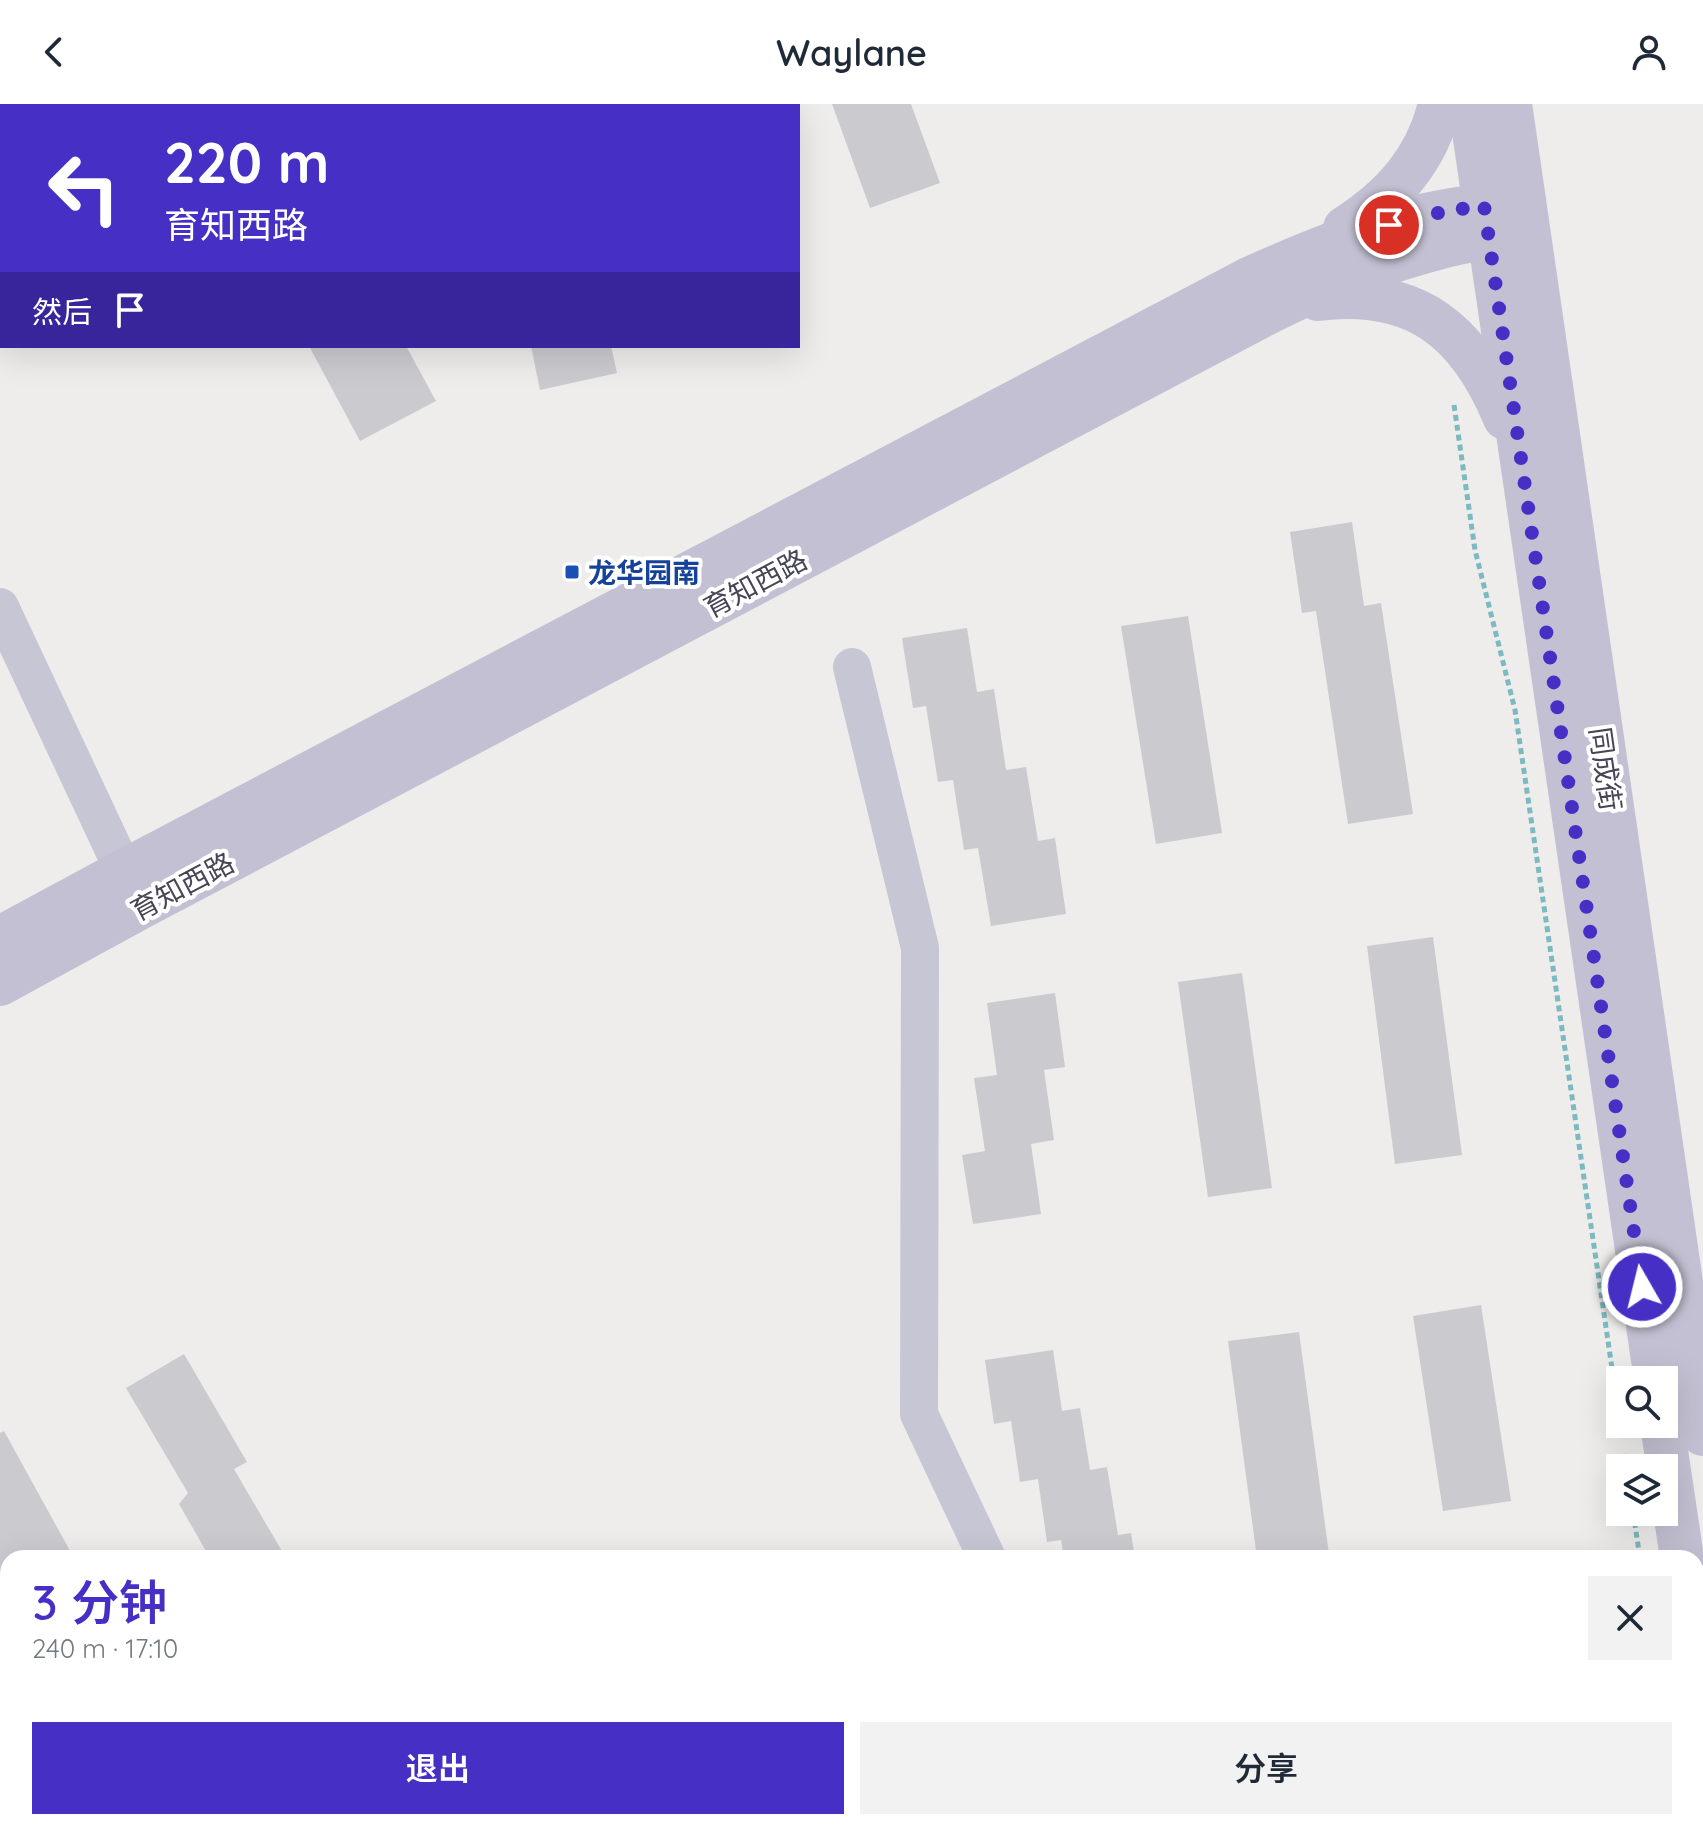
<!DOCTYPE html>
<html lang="zh">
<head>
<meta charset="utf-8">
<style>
  body { margin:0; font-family:Quicksand,"Noto Sans SC",sans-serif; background:#f2f2f3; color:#1f2937; height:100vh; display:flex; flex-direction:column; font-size:30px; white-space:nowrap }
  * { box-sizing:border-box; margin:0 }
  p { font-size:26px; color:#747a83 }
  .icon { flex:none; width:44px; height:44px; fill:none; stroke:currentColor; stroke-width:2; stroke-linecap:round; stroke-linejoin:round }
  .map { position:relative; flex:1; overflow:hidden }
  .details { position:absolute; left:0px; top:1446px; width:1704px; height:280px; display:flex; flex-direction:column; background:#fff; border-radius:24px 24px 0 0; box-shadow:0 8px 32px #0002 }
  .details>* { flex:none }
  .banner { position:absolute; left:0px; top:0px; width:800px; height:244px; box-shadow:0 8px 32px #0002; background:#462fc4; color:#fff; overflow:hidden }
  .tools { position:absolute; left:1606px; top:1262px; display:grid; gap:16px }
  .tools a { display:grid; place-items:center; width:72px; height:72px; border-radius:0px; background:#fff; box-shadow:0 8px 32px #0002; font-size:40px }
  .pin { position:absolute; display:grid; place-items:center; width:68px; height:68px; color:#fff; margin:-34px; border:4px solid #fff; border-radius:50%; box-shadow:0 2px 8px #0007 }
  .me { position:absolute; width:88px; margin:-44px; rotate:352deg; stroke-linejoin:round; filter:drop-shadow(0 0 6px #0008) }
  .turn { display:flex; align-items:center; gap:28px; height:168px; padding:0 32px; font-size:36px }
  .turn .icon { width:104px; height:104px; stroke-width:2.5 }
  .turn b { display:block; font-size:56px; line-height:68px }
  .then { display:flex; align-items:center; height:76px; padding:0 32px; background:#0003; gap:16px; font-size:30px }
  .round { display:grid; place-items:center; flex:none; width:84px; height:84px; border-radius:0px; background:#f2f2f3 }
  .summary { display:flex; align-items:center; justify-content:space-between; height:136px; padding:0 32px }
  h1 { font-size:48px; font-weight:600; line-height:60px; color:#462fc4 }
  .button { display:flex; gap:16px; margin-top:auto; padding:16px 32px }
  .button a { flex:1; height:92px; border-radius:0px; background:#462fc4; color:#fff; font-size:32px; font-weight:600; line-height:92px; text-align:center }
  .button a+a { background:#f2f2f3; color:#1f2937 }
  header { display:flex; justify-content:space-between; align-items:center; height:104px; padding:0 32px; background:#fff; font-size:36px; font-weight:600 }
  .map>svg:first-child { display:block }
  .building { fill:#cbcacf }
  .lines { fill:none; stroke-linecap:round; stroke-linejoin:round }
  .path { stroke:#7bbac1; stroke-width:5; stroke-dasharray:6 4; stroke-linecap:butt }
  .street { stroke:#c7c6d4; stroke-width:38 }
  .secondary { stroke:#c2c0d2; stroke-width:44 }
  .route { stroke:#462fc4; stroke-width:14; stroke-dasharray:0 25.2 }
  .transit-dot { fill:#1a4fb4; stroke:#fff; stroke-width:3 }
  .labels { text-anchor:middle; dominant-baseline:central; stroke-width:8; stroke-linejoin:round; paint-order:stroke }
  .transit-label { font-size:28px; font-weight:bold; fill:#164399; stroke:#fff; text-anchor:start }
  .street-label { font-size:28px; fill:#474656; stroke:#fff }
</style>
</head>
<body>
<header><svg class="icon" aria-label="back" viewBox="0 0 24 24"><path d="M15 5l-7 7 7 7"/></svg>Waylane<svg class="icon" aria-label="person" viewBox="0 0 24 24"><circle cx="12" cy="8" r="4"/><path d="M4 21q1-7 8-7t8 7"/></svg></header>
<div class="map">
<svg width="1703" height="1726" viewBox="0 0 1703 1726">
  <rect width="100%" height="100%" fill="#eeedeb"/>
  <path class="building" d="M832,0H911L940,79L870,104Z
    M309,242H406L436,297L360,337Z
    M531,242H611L617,269L540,286Z
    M1352,418L1364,502L1381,499L1413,710L1348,720L1316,507L1302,509L1290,428Z
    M1188,512L1222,729L1156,740L1121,522Z
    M967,524L977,588L994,585L1006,666L1026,663L1038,737L1055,734L1066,810L991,822L978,744L964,746L953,676L938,678L926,602L913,604L902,534Z
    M1433,833L1462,1051L1395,1060L1367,842Z
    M1242,869L1272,1084L1208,1093L1178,878Z
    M1055,889L1065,963L1044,966L1054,1036L1031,1040L1041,1110L973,1120L962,1051L985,1047L974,974L997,971L987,899Z
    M1481,1201L1511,1397L1443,1407L1413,1212Z
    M1299,1228L1329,1450L1301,1454H1257L1228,1237Z
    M1053,1246L1062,1307L1080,1304L1090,1366L1107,1363L1118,1431L1131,1429L1135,1454H1064L1061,1436L1047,1438L1038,1375L1020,1378L1011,1317L994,1320L985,1256Z
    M184,1250L247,1358L234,1365L286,1454H210L179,1400L188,1389L126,1284Z
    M4,1327L74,1454H8V1490L0,1475V1329Z
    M542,1718H608L612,1726H528Z
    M1063,1718H1136L1137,1726H1064Z
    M1294,1718H1367L1368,1726H1296Z"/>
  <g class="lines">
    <path class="path" d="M1454,301L1475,446L1515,606L1622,1332
      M1624,1350L1626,1364
      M1633,1408L1640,1454
      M1678,1718L1679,1726
      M1694,1718L1695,1726"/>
    <path class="street" d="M0,503L136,793
      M852,563L920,844L919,1310L987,1454
      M1023,1726V1718"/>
    <path class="secondary" d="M1470,0L1656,1276
      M1510,0L1703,1330
      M1345,124C1392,94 1427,56 1440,0
      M1318,195C1416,183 1469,227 1505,314
      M0,834L124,767L1251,174C1307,149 1365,125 1426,111C1458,104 1491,100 1523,94
      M0,880L141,803L1269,208C1327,179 1386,157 1449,141C1475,135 1502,132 1528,128
      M1662,1320L1682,1454
      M1696,1551L1703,1599"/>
  </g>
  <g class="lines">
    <path class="route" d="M1389,121L1432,110L1484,101L1642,1183"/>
  </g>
  <rect class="transit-dot" x="564" y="460" width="16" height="16" rx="4"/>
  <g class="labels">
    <g class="transit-label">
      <text x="588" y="468">龙华园南</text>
    </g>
    <g class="street-label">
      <text transform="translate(755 479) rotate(-28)">育知西路</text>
      <text transform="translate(1606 665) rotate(82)">同成街</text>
      <text transform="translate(182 782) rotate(-28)">育知西路</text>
    </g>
  </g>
</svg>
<div class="tools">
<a><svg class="icon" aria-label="search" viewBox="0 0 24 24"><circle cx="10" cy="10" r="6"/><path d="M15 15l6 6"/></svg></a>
<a><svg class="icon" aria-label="layers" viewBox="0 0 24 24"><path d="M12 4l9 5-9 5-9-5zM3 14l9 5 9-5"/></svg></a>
</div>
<div class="pin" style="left:1389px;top:121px;background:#d93025"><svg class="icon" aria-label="arrive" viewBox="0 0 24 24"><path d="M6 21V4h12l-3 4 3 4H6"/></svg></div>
<svg class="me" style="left:1642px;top:1183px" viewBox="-20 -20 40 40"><circle r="17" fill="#462fc4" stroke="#fff" stroke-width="3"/><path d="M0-11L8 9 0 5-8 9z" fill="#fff"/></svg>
<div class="banner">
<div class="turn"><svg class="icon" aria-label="left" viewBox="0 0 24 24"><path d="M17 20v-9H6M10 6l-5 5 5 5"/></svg><div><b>220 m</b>育知西路</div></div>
<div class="then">然后<svg class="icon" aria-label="arrive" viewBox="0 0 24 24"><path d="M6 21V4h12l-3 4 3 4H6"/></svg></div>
</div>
<section class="details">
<div class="summary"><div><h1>3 分钟</h1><p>240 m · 17:10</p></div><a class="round"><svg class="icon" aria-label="close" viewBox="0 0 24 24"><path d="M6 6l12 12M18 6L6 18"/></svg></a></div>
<div class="button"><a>退出</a><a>分享</a></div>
</section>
</div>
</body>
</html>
